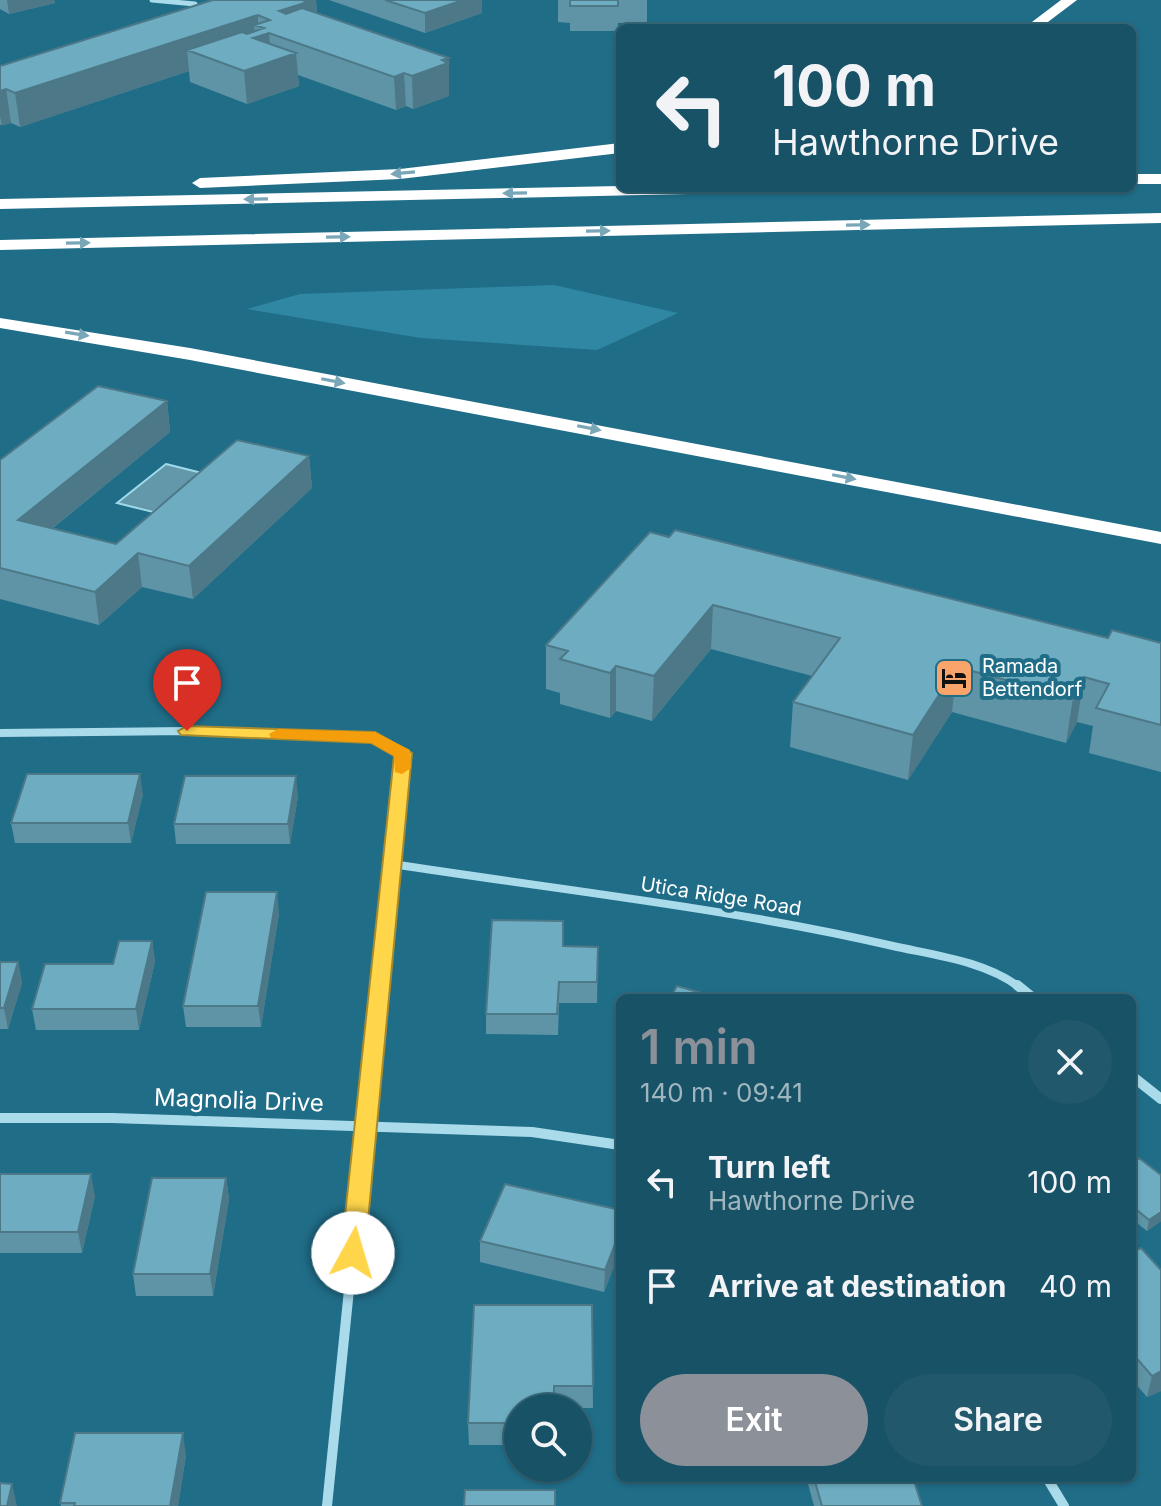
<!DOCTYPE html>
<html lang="en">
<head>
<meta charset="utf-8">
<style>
  body { margin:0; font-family:Inter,sans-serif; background:#21586c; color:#f1f3f6; height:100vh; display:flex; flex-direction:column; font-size:30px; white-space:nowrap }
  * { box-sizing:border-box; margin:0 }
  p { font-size:26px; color:#9fb6bf }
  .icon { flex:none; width:44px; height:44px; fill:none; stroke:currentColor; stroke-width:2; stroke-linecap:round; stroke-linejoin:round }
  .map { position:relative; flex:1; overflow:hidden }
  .drawer { position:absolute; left:616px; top:994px; width:520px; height:488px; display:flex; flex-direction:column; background:#185266; border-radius:12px; box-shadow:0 2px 6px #0004,0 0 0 2px #36697a }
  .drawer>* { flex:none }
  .banner { position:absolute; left:616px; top:24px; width:520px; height:168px; border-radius:12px; box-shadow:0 2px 6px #0004,0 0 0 2px #36697a; background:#185266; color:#f1f3f6; overflow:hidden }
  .buttons { position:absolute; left:504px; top:1394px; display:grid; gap:16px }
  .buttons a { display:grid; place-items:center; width:88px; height:88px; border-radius:50%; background:#185266; box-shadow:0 2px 6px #0004,0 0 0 2px #36697a; font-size:40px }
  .pin { position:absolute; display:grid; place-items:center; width:68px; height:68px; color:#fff; margin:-82px -34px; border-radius:50% 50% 50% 0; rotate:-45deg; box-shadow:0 0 8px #0007 }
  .pin .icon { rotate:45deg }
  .me { position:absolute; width:88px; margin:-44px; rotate:6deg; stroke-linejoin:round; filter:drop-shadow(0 0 6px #0008) }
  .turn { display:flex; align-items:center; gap:28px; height:168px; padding:0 24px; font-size:36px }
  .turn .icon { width:104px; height:104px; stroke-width:2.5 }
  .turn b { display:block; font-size:56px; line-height:68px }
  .round { display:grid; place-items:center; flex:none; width:84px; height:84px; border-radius:42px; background:#21586c }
  .head { display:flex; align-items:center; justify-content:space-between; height:136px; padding:0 24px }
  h1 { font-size:48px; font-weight:600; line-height:60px; color:#8c9099 }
  .button { display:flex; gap:16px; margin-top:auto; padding:16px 24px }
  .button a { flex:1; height:92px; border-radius:48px; background:#8c9099; color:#fff; font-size:32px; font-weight:600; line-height:92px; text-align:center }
  .button a+a { background:#21586c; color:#f1f3f6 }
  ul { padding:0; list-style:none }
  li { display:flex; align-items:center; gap:24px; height:104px; padding:0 24px }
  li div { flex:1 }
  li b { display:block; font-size:30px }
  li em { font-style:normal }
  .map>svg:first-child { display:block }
  .green { fill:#3087a4 }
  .water { fill:#6298a9; stroke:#9edaec; stroke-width:2 }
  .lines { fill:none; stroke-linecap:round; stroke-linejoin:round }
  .minor-far2 { stroke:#aadbeb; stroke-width:5 }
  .minor-far1 { stroke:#aadbeb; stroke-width:8 }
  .minor { stroke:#aadbeb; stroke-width:10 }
  .motorway { fill:#fff; fill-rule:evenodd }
  .wall { fill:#5e94a6 }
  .shaded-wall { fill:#4c7887 }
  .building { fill:#6dacc1; stroke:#4c7887; stroke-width:2 }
  .oneway { fill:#79a7b8 }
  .route { fill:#ffd54a; stroke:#a68a30; stroke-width:2 }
  .slow { fill:#f59e0b }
  .labels { text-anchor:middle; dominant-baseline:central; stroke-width:8; stroke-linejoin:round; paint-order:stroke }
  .poi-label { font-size:20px; fill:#fff; stroke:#206d88; text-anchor:start }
  .street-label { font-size:20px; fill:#fff; stroke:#206d88 }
  .near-street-label { font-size:24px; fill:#fff; stroke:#206d88 }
</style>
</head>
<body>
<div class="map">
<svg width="1161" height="1506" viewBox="0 0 1161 1506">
  <rect width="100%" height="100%" fill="#206d88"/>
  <path class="green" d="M554,285L678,313L597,350L421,338L247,309L300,294Z"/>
  <path class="water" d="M166,464L202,473L153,512L117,503Z"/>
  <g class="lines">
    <path class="minor-far2" d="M152,0L195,4"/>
    <path class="minor-far1" d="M0,733L187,731L375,737L403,753L379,987
      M393,864C559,890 729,908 893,946C933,955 985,961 1019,987"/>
    <path class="minor" d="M1017,985L1033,998
      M1132,1076L1161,1099
      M0,1118H112L532,1132L620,1145
      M1047,1478L1064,1506
      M327,1506L380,985"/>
    <path class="motorway" d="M1061,0H1077L1040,28H1024Z
      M620,143V153L400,179L200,188L192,183L200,178L400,169Z
      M1132,174H1161V184H1132Z
      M620,186L741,188L733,193L0,209V199Z
      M1161,213V223L0,250V240Z
      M0,318L190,348L1161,532V544L190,360L0,328Z"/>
  </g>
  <path class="wall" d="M0,0H54L55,3L9,14L0,9Z
    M213,0H316L317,14L449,58V96L413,109L406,106L396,110L298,75L299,86L247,104L190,82L189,71L20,127L11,123L0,125V66Z
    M329,0H482V13L425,33Z
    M558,0H647V23H618V31H570V23L558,22Z
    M167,401L170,432L53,528L116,544L309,456L312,488L193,599L142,587L99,625L0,599V460Z
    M650,532L1108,638L1161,643V772L1089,753L1093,726L1077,722L1066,743L952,712L908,780L790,747L793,702L812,676L711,649L652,721L616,711L610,718L560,704V693L546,689V645Z
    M143,794L131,843H15L11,823Z
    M298,796L290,844H176L174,824Z
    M279,913L261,1027H186L183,1006Z
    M152,941L155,962L139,1030H36L32,1009Z
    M564,946L598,947L597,1003H559L558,1035L486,1034V1014Z
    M0,962H18L22,983L8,1029H0Z
    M1132,1162L1161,1175V1221L1147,1231L1132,1219Z
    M0,1174L95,1196L82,1253H0Z
    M226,1178L229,1199L213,1296H136L133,1274Z
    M620,1210V1251L604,1292L480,1262V1241Z
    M1132,1252L1161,1270V1391L1147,1397L1132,1380Z
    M592,1305L593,1408H518V1445H469L468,1423Z
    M186,1455L178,1506H61L60,1503Z
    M809,1478H913L922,1506H814L808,1484Z"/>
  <path class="shaded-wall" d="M7,0H54L55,3L9,14Z
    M302,0H316L318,27L279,11Z
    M463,0H482V13L425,33V13Z
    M258,15V27L254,25L255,37L269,33L271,62L296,53L299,86L247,104L244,71L187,50L189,71L20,127L15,93Z
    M449,58V96L413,109L412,76Z
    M404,73L406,106L396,110L394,77Z
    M6,89L11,123L2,126L0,116V91Z
    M167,401L170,432L23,552L18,520Z
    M309,456L312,488L193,599L189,566Z
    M138,553L142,587L99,625L95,592Z
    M713,605L711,649L652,721L654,676Z
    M616,666V711L610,718V673Z
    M957,667L952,712L908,780L913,735Z
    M1084,677L1077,722L1066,743L1073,698Z
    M140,774L143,794L131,843L128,823Z
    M296,776L298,796L290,844L288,824Z
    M277,892L279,913L261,1027L258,1006Z
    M152,941L155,962L139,1030L136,1009Z
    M18,962L22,983L8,1029L4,1008Z
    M91,1174L95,1196L82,1253L78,1232Z
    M226,1178L229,1199L213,1296L210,1274Z
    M1161,1212V1221L1147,1231L1149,1220Z
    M620,1231V1251L604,1292L605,1270Z
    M1161,1371V1391L1147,1397L1152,1376Z
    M183,1433L186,1455L178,1506H170Z
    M12,1484L17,1506H7Z"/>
  <path class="building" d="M213,0H302L308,2L279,11L286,14L302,8L449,58L442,60L448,63L412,76L404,73L394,77L269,33L253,38L296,53L244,71L187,50L242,32L247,34L264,28L254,25L270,20L258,15L15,93L6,89L0,91V66Z
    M385,0H463L425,13Z
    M570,0H618V6H570Z
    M98,386L167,401L18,520L116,544L237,440L309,456L189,566L138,553L95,592L0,568V460Z
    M675,530L1108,638L1112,630L1161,643V725L1096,708L1109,684L1084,677L1073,698L957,667L913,735L793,702L840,638L713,605L654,676L616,666L610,673L560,659L568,651L546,645L650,532L669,537Z
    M27,774H140L128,823H11Z
    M185,776H296L288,824H174Z
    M206,892H277L258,1006H183Z
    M492,920L563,921V946L598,947L597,982H559L557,1014H486Z
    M119,941H152L136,1009H32L45,964H113Z
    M0,962H18L4,1008H0Z
    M677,986L719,998H670Z
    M1139,1158L1161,1175V1212L1149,1220L1132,1206V1162Z
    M0,1174H91L78,1232H0Z
    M152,1178H226L210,1274H133Z
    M505,1184L620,1210V1231L605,1270L480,1241Z
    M1141,1248L1161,1270V1371L1152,1376L1132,1353V1252Z
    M474,1305H592L593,1386H554V1408H518V1423H468Z
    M75,1433H183L170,1506H74L75,1503H60Z
    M814,1478H913L922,1506H822Z
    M0,1483L12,1484L7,1506H0Z
    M465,1490H555V1506H464Z"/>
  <defs><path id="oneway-solid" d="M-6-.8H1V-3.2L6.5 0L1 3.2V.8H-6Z" transform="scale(2)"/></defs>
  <g class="oneway">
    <use href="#oneway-solid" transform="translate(403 173) rotate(175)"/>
    <use href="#oneway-solid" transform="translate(515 193) rotate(179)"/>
    <use href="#oneway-solid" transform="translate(256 199) rotate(179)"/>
    <use href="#oneway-solid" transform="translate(858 225) rotate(-1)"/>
    <use href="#oneway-solid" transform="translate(598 231) rotate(-1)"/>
    <use href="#oneway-solid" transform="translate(338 237) rotate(-1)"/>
    <use href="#oneway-solid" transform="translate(78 243) rotate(-1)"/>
    <use href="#oneway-solid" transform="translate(77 334) rotate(9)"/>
    <use href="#oneway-solid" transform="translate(333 381) rotate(11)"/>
    <use href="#oneway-solid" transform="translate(589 428) rotate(11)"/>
    <use href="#oneway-solid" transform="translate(844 477) rotate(11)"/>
  </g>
  <path class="route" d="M187,726L375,732L412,753L365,1253L361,1259L353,1262L344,1259L341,1253L394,756L371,743L181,735L178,731Z"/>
  <path class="slow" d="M278,729L375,732L410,750L411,768L402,774L395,772L394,756L371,743L271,738L269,734Z"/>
  <defs>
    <g id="hotel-square" transform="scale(2)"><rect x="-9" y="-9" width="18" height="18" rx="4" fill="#f8a46b" stroke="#206d88"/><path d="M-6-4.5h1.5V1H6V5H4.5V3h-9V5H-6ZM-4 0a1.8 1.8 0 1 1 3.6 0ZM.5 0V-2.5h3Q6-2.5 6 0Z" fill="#111"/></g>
  </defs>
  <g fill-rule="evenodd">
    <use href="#hotel-square" x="954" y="678"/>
  </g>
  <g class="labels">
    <g class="poi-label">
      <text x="982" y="666">Ramada<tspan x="982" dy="23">Bettendorf</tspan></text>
    </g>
    <g class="street-label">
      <text transform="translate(721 896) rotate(9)">Utica Ridge Road</text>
    </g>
    <g class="near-street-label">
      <text transform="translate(239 1100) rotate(2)">Magnolia Drive</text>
    </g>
  </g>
</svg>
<div class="buttons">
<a><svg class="icon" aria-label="search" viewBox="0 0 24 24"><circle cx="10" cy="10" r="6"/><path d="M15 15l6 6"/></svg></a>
</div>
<div class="pin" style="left:187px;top:731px;background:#d93025"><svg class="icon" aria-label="arrive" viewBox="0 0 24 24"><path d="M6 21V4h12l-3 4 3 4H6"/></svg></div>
<svg class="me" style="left:353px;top:1253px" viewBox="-20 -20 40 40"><circle r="19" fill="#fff"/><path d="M0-13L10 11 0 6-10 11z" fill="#ffd54a"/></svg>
<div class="banner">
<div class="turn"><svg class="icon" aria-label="left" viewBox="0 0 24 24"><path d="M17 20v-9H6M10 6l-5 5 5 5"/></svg><div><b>100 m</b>Hawthorne Drive</div></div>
</div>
<section class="drawer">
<div class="head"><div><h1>1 min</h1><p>140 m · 09:41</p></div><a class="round"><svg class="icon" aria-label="close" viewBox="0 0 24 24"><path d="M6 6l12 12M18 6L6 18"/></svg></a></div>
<ul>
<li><svg class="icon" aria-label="left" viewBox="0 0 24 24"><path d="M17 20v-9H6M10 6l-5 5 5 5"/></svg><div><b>Turn left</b><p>Hawthorne Drive</p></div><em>100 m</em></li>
<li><svg class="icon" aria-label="arrive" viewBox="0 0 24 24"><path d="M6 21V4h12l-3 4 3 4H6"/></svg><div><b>Arrive at destination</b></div><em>40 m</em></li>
</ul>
<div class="button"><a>Exit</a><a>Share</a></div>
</section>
</div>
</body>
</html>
